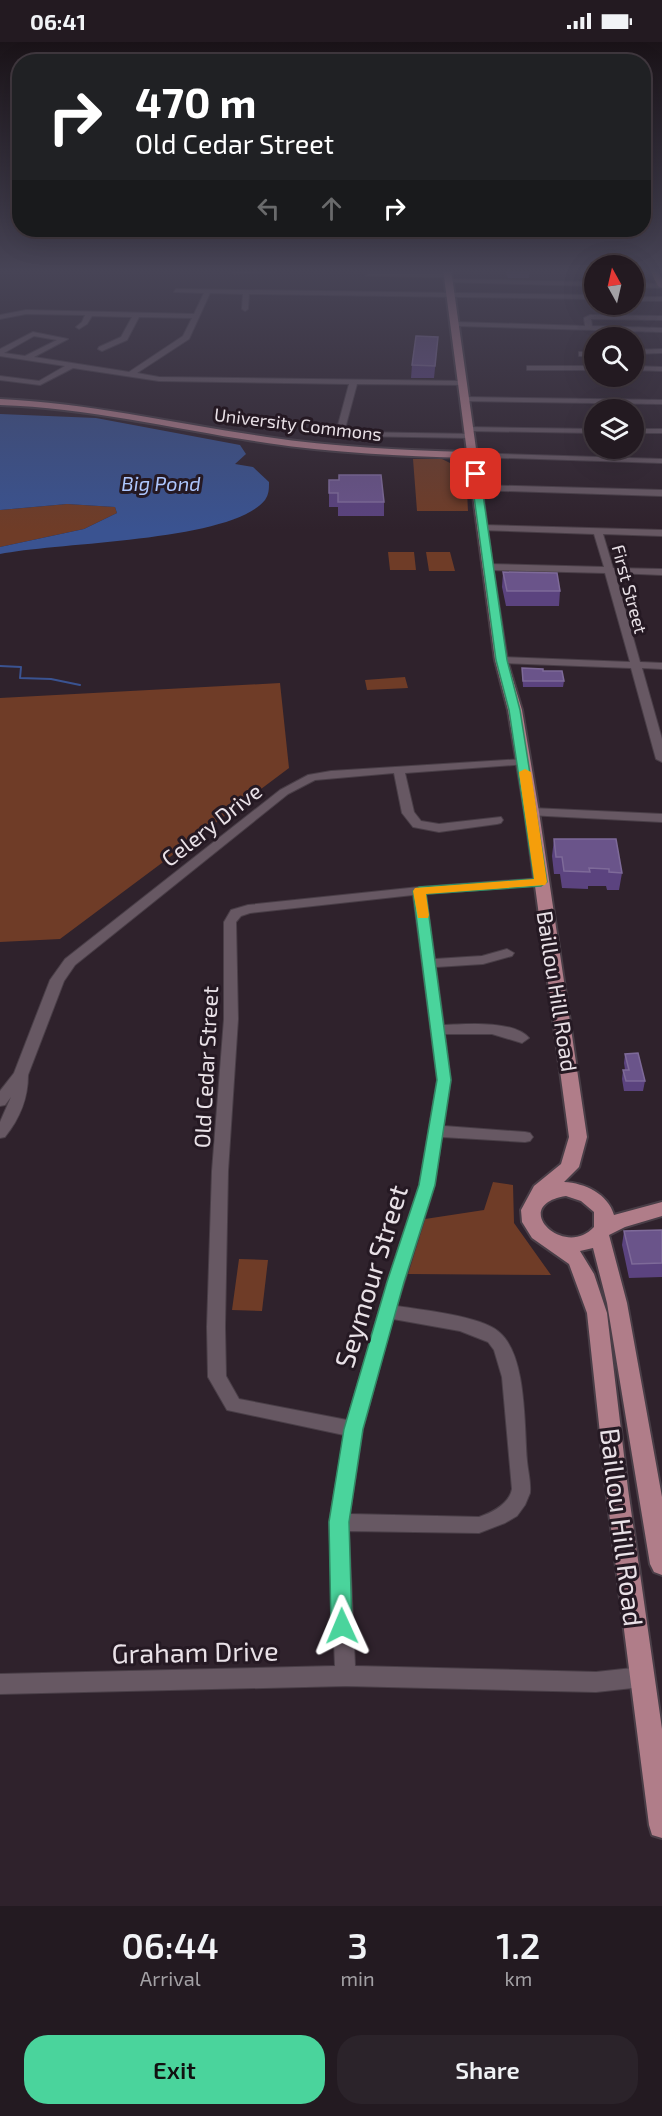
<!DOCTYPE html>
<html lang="en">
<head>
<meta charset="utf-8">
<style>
  body { margin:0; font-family:"Exo 2",sans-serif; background:#2b232a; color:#f1f3f6; height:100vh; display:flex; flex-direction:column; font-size:22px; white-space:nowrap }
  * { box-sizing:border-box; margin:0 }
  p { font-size:20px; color:#a3a1a5 }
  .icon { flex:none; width:33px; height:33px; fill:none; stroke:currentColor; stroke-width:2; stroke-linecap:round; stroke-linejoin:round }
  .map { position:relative; height:1864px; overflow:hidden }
  .drawer { display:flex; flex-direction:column; background:#231a21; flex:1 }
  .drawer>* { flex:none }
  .hud { position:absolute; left:12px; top:12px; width:639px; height:183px; border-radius:24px; box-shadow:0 6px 24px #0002,0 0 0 2px #40383f; background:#202124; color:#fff; overflow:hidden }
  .needle { width:39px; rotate:352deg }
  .fabs { position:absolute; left:584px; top:213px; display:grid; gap:12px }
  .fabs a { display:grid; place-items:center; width:60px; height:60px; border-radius:50%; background:#231a21; box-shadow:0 6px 24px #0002,0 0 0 2px #40383f; font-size:30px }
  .pin { position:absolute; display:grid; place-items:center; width:51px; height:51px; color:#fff; margin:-26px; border-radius:12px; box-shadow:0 3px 9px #0006 }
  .me { position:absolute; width:66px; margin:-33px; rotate:359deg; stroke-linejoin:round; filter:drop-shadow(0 0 4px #0008) }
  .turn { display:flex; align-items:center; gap:21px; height:126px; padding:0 24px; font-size:27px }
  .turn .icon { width:78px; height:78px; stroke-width:2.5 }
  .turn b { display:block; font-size:42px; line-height:51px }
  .lanes { display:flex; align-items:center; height:57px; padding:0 24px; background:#0003; justify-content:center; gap:30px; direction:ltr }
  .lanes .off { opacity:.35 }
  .eta { display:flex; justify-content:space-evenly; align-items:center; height:102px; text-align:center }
  .eta b { font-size:36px; font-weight:600; line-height:42px }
  .action { display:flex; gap:12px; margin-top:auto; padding:12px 24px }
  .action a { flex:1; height:69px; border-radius:24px; background:#4ad49c; color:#111; font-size:24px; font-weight:600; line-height:69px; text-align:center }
  .action a+a { background:#2b232a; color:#f1f3f6 }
  .status { display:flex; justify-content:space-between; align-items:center; height:42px; padding:0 30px; background:#231a21; direction:ltr }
  .status svg { height:16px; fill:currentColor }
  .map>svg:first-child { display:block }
  .green { fill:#6f3c27 }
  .water { fill:#3a5391 }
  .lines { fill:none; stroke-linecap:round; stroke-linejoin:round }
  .stream { stroke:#3a5391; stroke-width:2 }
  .minor-casing { stroke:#493e47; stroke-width:2 }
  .major-casing { stroke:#493e47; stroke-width:4 }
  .minor { fill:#675863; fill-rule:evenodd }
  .major { fill:#b07d89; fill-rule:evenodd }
  .wall { fill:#5b437f }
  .building { fill:#6a548a; stroke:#7e6a99; stroke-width:1.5 }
  .route { fill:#4ad49c; stroke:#308a65; stroke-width:1.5 }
  .slow { fill:#f59e0b }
  .labels { text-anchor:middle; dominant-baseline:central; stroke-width:6; stroke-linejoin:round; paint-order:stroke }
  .far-street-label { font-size:18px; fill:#e9e1e7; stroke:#251923 }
  .far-water-label { font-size:20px; font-style:italic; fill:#aec7fe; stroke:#251923 }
  .street-label { font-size:22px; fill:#e9e1e7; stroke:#251923 }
  .near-street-label { font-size:27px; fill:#e9e1e7; stroke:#251923 }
</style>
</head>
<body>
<div class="status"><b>06:41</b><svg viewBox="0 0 49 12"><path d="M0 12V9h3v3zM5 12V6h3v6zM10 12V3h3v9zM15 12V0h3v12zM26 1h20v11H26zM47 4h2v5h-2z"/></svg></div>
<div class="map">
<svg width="662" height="1864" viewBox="0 0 662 1864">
  <rect width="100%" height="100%" fill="#2f222c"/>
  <path class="green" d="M413,417H442L466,429L468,469H417Z
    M67,462L115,465L117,471L84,487L0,505V468Z
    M388,510H414L416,528H390Z
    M426,510H450L455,529H429Z
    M405,635L408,646L367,648L365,638Z
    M280,641L289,726L60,897L0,900V656Z
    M493,1140L513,1143L514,1181L551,1233L408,1232L425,1177L484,1168Z
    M239,1217L268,1218L262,1269L232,1268Z"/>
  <path class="water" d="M0,372L96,376L240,403L246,412L235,422L253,425L269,440C269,447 269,452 265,458C231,500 56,500 0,512V505L84,487L117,471L115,465L67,462L0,468Z"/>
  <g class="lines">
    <path class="stream" d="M0,624L21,625L20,636L51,637L80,643"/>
    <g class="minor-casing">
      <path id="minor" d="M250,227H304L235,232L232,230Z
        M368,231H448L451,233L448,235L366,234Z
        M448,237L594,240V244L446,240Z
        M633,241L662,242V246L633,245Z
        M176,247L594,253V257L249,252L248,267L245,269L242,267L243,252L210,251L189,297L137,331L159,335L463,339L467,341L466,343L357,342L346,383L348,387L354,390L473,392L474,394L470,396L353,394L342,391L338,383L349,342L159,339L73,326L40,343L0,338V334L39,339L65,324L0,314V307L33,290L68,297L34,315L129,330L183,294L192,276L139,275L127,298L102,309L98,307L99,305L121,295L132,275L92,274L87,282L79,287L76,285L82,280L85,273L26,272L0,277V273L26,268L194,272L204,251L174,250ZM34,294L57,298L25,314L4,311Z
        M633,255H662V259H633Z
        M590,273L662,274V278L591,277L592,284L662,286V290L456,284L453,282L456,280L585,284L584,276Z
        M662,307V311L633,312V308Z
        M579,310H594V314H579Z
        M527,324H594V328H527Z
        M633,324L662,325V329L633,328Z
        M464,355L662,358V362L461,359L460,357Z
        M467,385L594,387V391L470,389H467Z
        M633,387H662V391H633Z
        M470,411L662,417V421L473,415H470Z
        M477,443L662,448V454L474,448V444Z
        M482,483L662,488V494L603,492L613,526L662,527V533L615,531L640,620L662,621V627L642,626L662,697V720L656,717L631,626L501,621L496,618L501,615L630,620L605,531L487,528L482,525L487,522L604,525L594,492L479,488L477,486Z
        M523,717L529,720L527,722L405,731L414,770L421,779L439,782L501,775L503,778L501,781L497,782L439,790L413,785L402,771L394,731L315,738L288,752L75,923L64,939L28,1033C28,1057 20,1076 5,1095L0,1096V1080L11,1055L5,1063L0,1064V1049L14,1031L50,938L65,917L280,748L308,733L331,729Z
        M532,766L662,772V780L528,773L526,770Z
        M541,836L545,837L547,840L545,843L426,852L435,917L482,914L507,907L514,911L512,914L483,922L436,925L444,983C465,982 514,978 529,996L522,1001L492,992H445L451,1038L444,1084L525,1090L530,1091L533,1095L530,1099L525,1100L442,1095L435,1143L397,1264C421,1268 482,1274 499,1290C527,1313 524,1385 527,1419C528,1430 531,1440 530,1451L525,1463L517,1474L505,1481L479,1491L349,1489L355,1624L596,1630L642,1625L649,1628L652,1635L649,1642L642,1645L596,1650L346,1644L0,1652V1632L335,1624L329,1480L344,1393L227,1368L208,1335L207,1285L212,1129L224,977V880L231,868L248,863L419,845ZM413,853L437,1038L419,1143L387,1240L347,1378L239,1357L226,1334L225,1285L228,1129L238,977L236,880L241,874L250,871ZM393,1277L460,1289L488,1300L494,1308L502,1335L512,1447C509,1462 493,1470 479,1475L350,1472L363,1387Z"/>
    </g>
    <g class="major-casing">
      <path id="major" d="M443,227H451L493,529L507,618L522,668L539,770L587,1095L579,1125L564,1140C585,1141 608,1152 614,1173L662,1160V1174L625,1185L609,1193L627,1261L662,1455V1533L654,1530L650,1522L607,1261L593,1206L580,1209L594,1232L607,1271L628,1447L662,1687V1796L652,1793L649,1783L606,1447L587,1271L569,1222L532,1196L522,1180L521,1168L534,1144L561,1122L569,1095L525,770L508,668L495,618L468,416C401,414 333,411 267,401C178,388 90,366 0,363V357C90,361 177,382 267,395C333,405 400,408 467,410ZM566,1154L581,1159L594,1170V1185C564,1218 508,1163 566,1154Z
        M649,227H657L662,237V246L658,244Z"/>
    </g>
    <use href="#minor" class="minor"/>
    <use href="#major" class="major"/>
  </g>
  <path class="wall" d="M504,227H529V236H508Z
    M437,307L434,336H411L412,323Z
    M329,438L384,460V474H338V465H329Z
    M503,530L560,549L559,564H506L502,545Z
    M522,626L543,629L564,639L563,645H523Z
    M554,797L622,831L619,848H607L606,844H588V847L562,846L560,832H554L552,814Z
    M625,1012L645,1039L643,1049H624L622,1037L623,1028H625L624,1021Z
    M662,1188V1235L629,1236L622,1203L624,1189Z"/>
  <path class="building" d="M416,294L438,295L435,324L412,323Z
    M339,433H381L384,460H338V451H329V438H339Z
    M503,530L557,531L560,549H507Z
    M522,626L543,627V629H562L564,639H523Z
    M554,797H616L622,831L609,830V827L589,826L590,830L564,829L562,815H556Z
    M638,1011L645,1039H626L623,1028H629L625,1012Z
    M662,1188V1221L632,1222L624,1189Z"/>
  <linearGradient id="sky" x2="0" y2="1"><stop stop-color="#1a1318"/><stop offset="0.47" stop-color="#474456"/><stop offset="1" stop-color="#474456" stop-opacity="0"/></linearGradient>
  <rect width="662" height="488" fill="url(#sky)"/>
  <path class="route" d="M476,429L480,432L507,618L520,668L547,840L541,844L426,852L451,1038L435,1143L404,1240L363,1387L349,1480L352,1584L349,1591L342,1593L334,1591L331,1584L329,1480L344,1387L387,1240L419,1143L437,1038L413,849L419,845L534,837L509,668L496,618L471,432Z"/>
  <path class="slow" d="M525,727L531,730L547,840L545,843L426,852L429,873L428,876H418L413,849L415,846L534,837L519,730Z"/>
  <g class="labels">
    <g class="far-street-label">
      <text transform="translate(298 382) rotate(7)">University Commons</text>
      <text transform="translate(630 547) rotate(75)">First Street</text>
    </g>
    <g class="far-water-label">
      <text x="161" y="441">Big Pond</text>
    </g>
    <g class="street-label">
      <text transform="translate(211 782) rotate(-38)">Celery Drive</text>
      <text transform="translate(558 949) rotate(81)">Baillou Hill Road</text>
      <text transform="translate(205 1025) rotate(-87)">Old Cedar Street</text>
    </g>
    <g class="near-street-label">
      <text transform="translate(370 1234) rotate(-73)">Seymour Street</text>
      <text transform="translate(623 1485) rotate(83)">Baillou Hill Road</text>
      <text transform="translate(195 1609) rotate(-1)">Graham Drive</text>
    </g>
  </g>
</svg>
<div class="fabs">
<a><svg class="needle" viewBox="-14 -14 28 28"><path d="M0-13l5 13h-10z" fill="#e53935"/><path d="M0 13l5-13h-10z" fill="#a3a1a5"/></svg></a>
<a><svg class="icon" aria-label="search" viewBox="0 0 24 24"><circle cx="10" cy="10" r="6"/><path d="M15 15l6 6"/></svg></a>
<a><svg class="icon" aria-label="layers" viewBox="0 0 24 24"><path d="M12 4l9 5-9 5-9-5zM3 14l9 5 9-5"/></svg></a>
</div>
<div class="pin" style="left:476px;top:432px;background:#d93025"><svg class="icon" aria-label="arrive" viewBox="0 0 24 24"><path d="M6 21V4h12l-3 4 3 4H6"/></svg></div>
<svg class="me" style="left:342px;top:1584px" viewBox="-20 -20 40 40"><path d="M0-17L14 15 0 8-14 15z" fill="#4ad49c" stroke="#fff" stroke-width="4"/></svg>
<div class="hud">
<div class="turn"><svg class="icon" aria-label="right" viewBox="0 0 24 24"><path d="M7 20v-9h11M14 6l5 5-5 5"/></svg><div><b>470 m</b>Old Cedar Street</div></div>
<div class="lanes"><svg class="icon off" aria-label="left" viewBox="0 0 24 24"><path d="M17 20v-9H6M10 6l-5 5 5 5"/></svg><svg class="icon off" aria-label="ahead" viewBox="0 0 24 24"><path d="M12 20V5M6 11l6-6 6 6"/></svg><svg class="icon" aria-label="right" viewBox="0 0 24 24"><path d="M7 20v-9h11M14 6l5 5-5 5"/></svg></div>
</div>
</div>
<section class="drawer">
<div class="eta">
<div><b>06:44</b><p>Arrival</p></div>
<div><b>3</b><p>min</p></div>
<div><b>1.2</b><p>km</p></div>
</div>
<div class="action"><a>Exit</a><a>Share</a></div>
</section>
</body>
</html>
